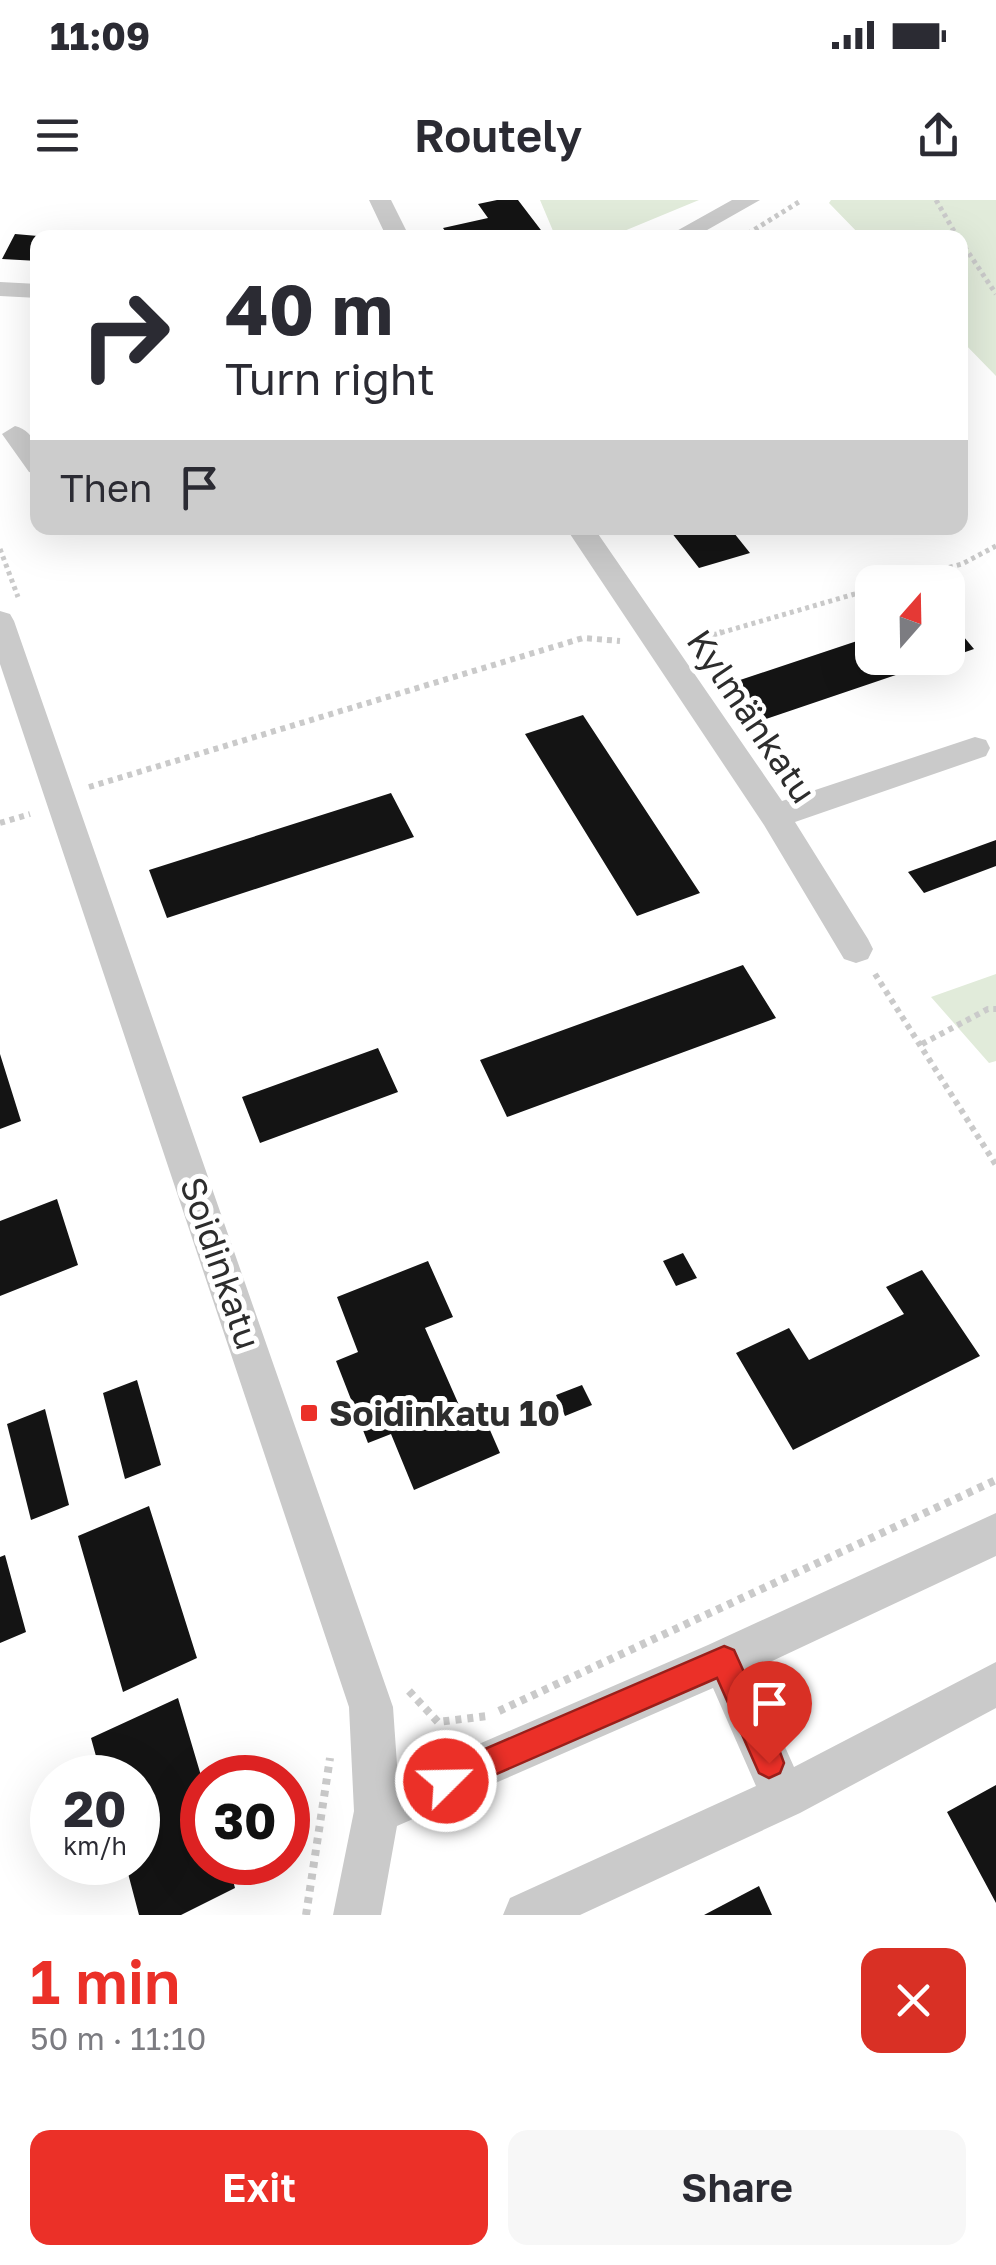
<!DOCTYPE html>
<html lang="en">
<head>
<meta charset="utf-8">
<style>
  body { margin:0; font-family:"Golos Text",sans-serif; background:#f7f7f7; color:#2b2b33; height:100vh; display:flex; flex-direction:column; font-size:38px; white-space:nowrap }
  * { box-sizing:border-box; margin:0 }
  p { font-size:32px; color:#7c7c81 }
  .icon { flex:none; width:55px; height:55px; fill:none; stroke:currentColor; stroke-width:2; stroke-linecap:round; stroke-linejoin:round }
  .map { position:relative; height:1715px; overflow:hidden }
  .drawer { display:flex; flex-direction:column; background:#fff; flex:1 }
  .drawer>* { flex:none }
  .guide { position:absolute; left:30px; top:30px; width:938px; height:305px; border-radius:20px; box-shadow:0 10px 40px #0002; background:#fff; color:#2b2b33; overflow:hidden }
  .needle { width:65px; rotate:20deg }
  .fabs { position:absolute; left:855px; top:365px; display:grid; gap:20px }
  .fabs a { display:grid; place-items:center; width:110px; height:110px; border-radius:20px; background:#fff; box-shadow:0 10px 40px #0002; font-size:50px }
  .speed { position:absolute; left:30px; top:1555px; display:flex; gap:20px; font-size:50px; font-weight:700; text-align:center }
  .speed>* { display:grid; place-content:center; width:130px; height:130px; border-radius:50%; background:#fff; box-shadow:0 10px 40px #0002; line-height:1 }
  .speed small { font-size:25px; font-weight:400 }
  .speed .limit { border:15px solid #d22; background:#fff; color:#111 }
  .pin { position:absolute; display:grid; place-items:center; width:85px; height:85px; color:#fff; margin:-102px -42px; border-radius:50% 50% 50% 0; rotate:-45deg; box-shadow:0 0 10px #0007 }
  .pin .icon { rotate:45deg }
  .me { position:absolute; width:110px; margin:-55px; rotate:67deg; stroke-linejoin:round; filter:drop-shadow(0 0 8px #0008) }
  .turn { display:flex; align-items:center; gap:35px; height:210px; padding:0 30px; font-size:45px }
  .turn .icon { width:130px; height:130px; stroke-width:2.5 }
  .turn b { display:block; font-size:70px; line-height:85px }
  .then { display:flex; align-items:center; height:95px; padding:0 30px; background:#0003; gap:20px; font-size:38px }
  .round { display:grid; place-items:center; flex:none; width:105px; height:105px; border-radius:20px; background:#f7f7f7 }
  .summary { display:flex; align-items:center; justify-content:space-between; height:170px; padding:0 30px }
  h1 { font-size:60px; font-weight:600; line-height:75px; color:#eb3028 }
  .cta { display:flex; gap:20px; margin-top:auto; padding:20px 30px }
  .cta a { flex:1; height:115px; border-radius:20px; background:#eb3028; color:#fff; font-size:40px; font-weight:600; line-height:115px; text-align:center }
  .cta a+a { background:#f7f7f7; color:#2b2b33 }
  .status { display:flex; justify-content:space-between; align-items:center; height:70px; padding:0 50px; background:#fff; direction:ltr }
  .status svg { height:28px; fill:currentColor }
  header { display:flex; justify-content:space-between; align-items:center; height:130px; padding:0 30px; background:#fff; font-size:45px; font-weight:600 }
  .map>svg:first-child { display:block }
  .green { fill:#e1ebda }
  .building { fill:#141414 }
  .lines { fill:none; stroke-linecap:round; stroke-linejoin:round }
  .path-far2 { stroke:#cacaca; stroke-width:5; stroke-dasharray:4 4; stroke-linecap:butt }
  .path-far1 { stroke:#cacaca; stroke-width:6; stroke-dasharray:5 5; stroke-linecap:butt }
  .path { stroke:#cacaca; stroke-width:8; stroke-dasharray:6 6; stroke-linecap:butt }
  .minor { fill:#cacaca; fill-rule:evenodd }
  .route { fill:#eb3028; stroke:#991f1a; stroke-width:2.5 }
  .poi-dot { fill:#eb3028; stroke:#fff; stroke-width:4 }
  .labels { text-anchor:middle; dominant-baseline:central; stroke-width:10; stroke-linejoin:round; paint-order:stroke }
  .street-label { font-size:35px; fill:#2d2d2d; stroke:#fff }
  .poi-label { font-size:35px; font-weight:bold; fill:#2d2d2d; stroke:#fff; text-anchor:start }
</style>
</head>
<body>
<div class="status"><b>11:09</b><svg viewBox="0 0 49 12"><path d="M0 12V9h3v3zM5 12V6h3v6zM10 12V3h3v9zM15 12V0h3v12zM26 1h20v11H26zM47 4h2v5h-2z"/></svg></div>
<header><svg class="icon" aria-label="menu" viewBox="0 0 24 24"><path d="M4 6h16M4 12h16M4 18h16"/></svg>Routely<svg class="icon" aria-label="share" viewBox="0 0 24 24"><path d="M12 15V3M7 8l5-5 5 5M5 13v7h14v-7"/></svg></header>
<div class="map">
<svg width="996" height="1715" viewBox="0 0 996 1715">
  <rect width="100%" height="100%" fill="#fff"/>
  <path class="green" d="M540,0H699L612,36L556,38Z
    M831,0H996V176L960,139V38L862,37L829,3Z
    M996,774V861L989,863L931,797Z"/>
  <path class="building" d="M497,0H518L547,38H450L443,28L488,18L478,4Z
    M15,34L38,36V61L2,59Z
    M668,328H730L750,353L699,368Z
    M948,418L974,449L948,458Z
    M872,436V458H946L766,519L737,481Z
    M583,515L700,693L637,716L525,534Z
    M391,593L414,637L167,718L149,670Z
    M996,640V666L924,693L908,672Z
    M743,765L776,818L507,917L480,860Z
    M378,848L398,892L260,943L242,897Z
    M0,854L21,921L0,929Z
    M57,999L78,1065L0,1096V1021Z
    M683,1053L697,1078L676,1086L663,1061Z
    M428,1061L453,1117L425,1128L462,1212L479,1205L500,1253L414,1290L391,1234L368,1243L336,1161L358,1152L337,1097Z
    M922,1070L980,1156L793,1250L736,1153L789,1128L809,1160L904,1114L886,1087Z
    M137,1180L161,1265L125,1279L103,1193Z
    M582,1185L592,1205L565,1216L556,1195Z
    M45,1209L69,1305L31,1320L7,1224Z
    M149,1306L197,1458L123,1492L78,1336Z
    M5,1355L26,1432L0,1443V1357Z
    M178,1498L202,1579V1662H228L235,1688L181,1715H139L125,1662H138V1578H102L91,1538Z
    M996,1585V1703L947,1612Z
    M759,1686L772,1715H704Z"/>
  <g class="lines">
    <path class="path-far2" d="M936,0L958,38
      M741,38L802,0
      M960,40L996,94
      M0,349L18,397
      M895,382L962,364L996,346
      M713,435L872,389"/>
    <path class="path-far1" d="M691,441L722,432
      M89,587L583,438L620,441
      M0,623L30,614
      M875,774L996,965
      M922,844L988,809H996"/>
    <path class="path" d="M409,1491L438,1522L487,1516
      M499,1511L996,1280
      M306,1715L330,1558"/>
    <path class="minor" d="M369,0H391L410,38H387Z
      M732,0H760L693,38H664Z
      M0,82L38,84V98L0,96Z
      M15,226C38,232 38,254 38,274L29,272L2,234Z
      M566,328H594L782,601L975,537L986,540L990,548L986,556L795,622L868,739L873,749L868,759L856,763L844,759L764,625Z
      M0,411L10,414L14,421L393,1507L398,1579L708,1445L996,1313V1356L751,1471L794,1567L996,1462V1508L800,1613L580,1715H503L510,1698L756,1586L713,1488L397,1626L381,1715H333L354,1611L349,1507L0,464Z"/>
  </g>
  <path class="route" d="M724,1446L734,1450L780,1552L784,1563L780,1573L769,1578L759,1573L717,1478L446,1596L436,1591L432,1581L436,1570Z"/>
  <rect class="poi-dot" x="299" y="1203" width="20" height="20" rx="5"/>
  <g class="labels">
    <g class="street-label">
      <text transform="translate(752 516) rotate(56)">Kylmänkatu</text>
      <text transform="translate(221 1063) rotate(71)">Soidinkatu</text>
    </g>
    <g class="poi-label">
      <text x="329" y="1213">Soidinkatu 10</text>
    </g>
  </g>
</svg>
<div class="fabs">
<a><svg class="needle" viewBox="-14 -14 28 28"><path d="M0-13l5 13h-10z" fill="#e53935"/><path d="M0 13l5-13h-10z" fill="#7c7c81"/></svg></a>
</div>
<div class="speed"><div>20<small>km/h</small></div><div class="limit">30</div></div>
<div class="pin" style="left:769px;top:1563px;background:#d93025"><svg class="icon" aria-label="arrive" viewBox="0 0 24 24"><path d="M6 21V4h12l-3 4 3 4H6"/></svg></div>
<svg class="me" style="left:446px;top:1581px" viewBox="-20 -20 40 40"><circle r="17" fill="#eb3028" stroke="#fff" stroke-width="3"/><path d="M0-11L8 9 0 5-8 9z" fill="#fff"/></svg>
<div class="guide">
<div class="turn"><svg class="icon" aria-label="right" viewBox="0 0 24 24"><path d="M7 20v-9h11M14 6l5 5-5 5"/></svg><div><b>40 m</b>Turn right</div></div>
<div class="then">Then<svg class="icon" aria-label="arrive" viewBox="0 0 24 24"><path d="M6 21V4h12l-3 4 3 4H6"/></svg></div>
</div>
</div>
<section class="drawer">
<div class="summary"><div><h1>1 min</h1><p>50 m · 11:10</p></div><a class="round" style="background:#d93025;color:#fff"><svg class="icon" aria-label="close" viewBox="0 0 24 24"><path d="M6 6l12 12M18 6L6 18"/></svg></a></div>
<div class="cta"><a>Exit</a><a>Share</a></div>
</section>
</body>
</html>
